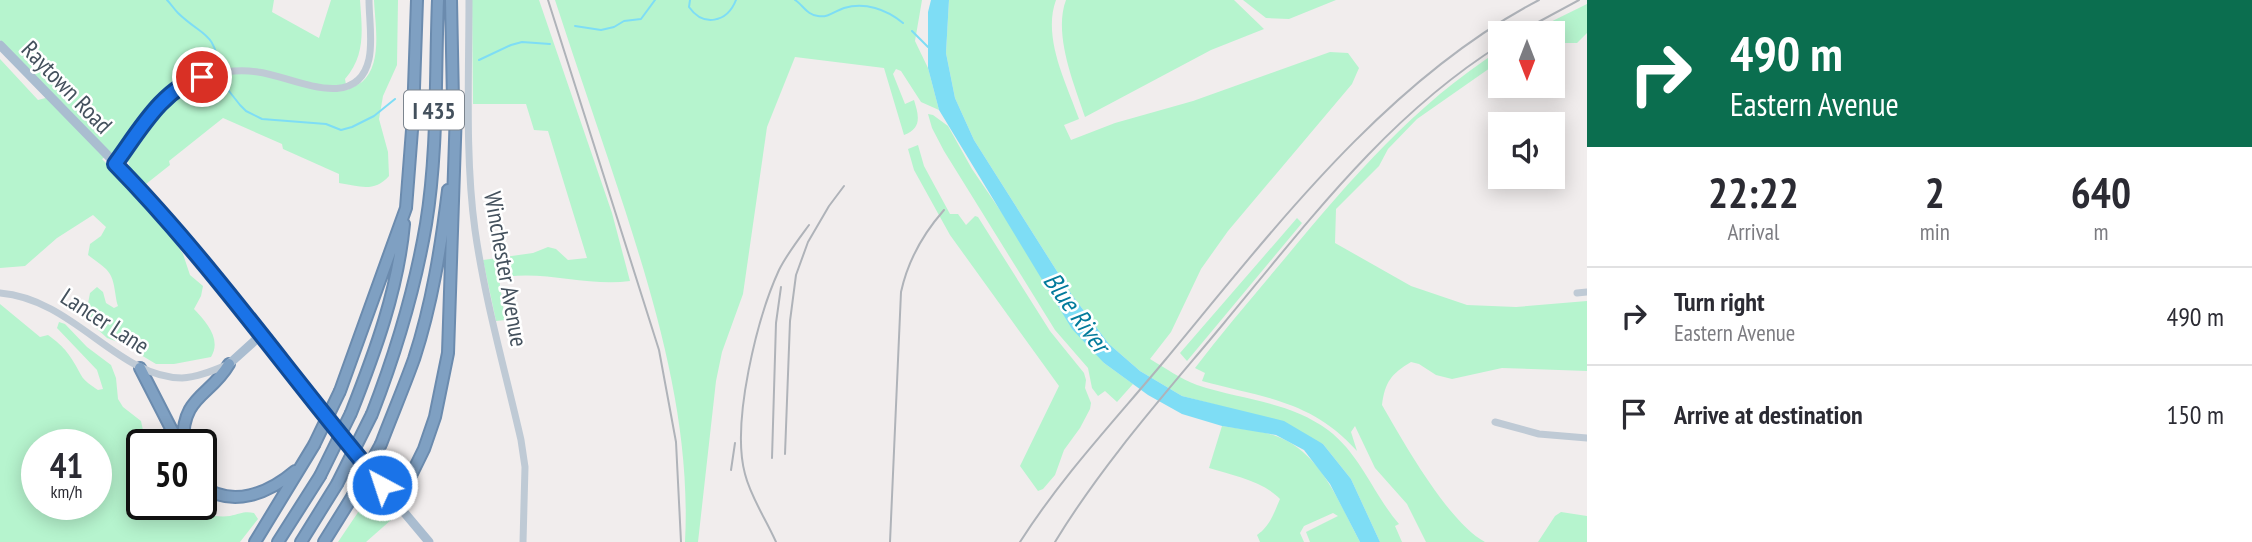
<!DOCTYPE html>
<html lang="en">
<head>
<meta charset="utf-8">
<style>
  body { margin:0; font-family:"PT Sans Narrow",sans-serif; background:#f2f2f3; color:#2b2b33; height:100vh; display:flex; flex-direction:column; font-size:26px; white-space:nowrap }
  * { box-sizing:border-box; margin:0 }
  p { font-size:23px; color:#7c7c81 }
  .icon { flex:none; width:38px; height:38px; fill:none; stroke:currentColor; stroke-width:2; stroke-linecap:round; stroke-linejoin:round }
  .map { position:relative; flex:1; overflow:hidden }
  .details { display:flex; flex-direction:column; background:#fff; width:665px }
  .details>* { flex:none }
  .top-card { background:#0b6e4f; color:#fff; overflow:hidden }
  .needle { width:46px; rotate:180deg }
  .tools { position:absolute; left:1488px; top:21px; display:grid; gap:14px }
  .tools a { display:grid; place-items:center; width:77px; height:77px; border-radius:0px; background:#fff; box-shadow:0 4px 18px #0003; font-size:35px }
  .speed { position:absolute; left:21px; top:429px; display:flex; gap:14px; font-size:35px; font-weight:700; text-align:center }
  .speed>* { display:grid; place-content:center; width:91px; height:91px; border-radius:50%; background:#fff; box-shadow:0 4px 18px #0003; line-height:1 }
  .speed small { font-size:18px; font-weight:400 }
  .speed .limit { border:4px solid #111; border-radius:10px; background:#fff; color:#111 }
  .pin { position:absolute; display:grid; place-items:center; width:60px; height:60px; color:#fff; margin:-30px; border:4px solid #fff; border-radius:50%; box-shadow:0 2px 7px #0007 }
  .me { position:absolute; width:77px; margin:-38px; rotate:320deg; stroke-linejoin:round; filter:drop-shadow(0 0 5px #0008) }
  .turn { display:flex; align-items:center; gap:24px; height:147px; padding:0 28px; font-size:32px }
  .turn .icon { width:91px; height:91px; stroke-width:2.5 }
  .turn b { display:block; font-size:49px; line-height:60px }
  .eta { display:flex; justify-content:space-evenly; align-items:center; height:119px; text-align:center }
  .eta b { font-size:42px; font-weight:800; line-height:49px }
  ul { padding:0; list-style:none }
  li { display:flex; align-items:center; gap:21px; height:98px; padding:0 28px; border-top:2px solid #e1e1e2 }
  li div { flex:1 }
  li b { display:block; font-size:26px }
  li em { font-style:normal }
  main { display:flex; flex:1; min-height:0 }
  .map>svg:first-child { display:block }
  .green { fill:#b6f4ce; fill-rule:evenodd }
  .water { fill:#7eddf5 }
  .lines { fill:none; stroke-linecap:round; stroke-linejoin:round }
  .stream { stroke:#7eddf5; stroke-width:2 }
  .highway-casing { stroke:#6b8bae; stroke-width:14 }
  .minor { stroke:#bfcad5; stroke-width:7 }
  .major { stroke:#aabdd0; stroke-width:9 }
  .highway { stroke:#7fa0c2; stroke-width:10 }
  .rail { stroke:#afb3b9; stroke-width:2 }
  .highway-bridge-casing { stroke:#6b8bae; stroke-width:14; stroke-linecap:butt }
  .highway-bridge { stroke:#7fa0c2; stroke-width:10 }
  .route-casing { stroke:#114b97; stroke-width:18 }
  .route { stroke:#1a73e8; stroke-width:12 }
  .labels { text-anchor:middle; dominant-baseline:central; stroke-width:5; stroke-linejoin:round; paint-order:stroke }
  .shield { fill:#fff; stroke:#7c858e; stroke-width:2 }
  .shield-label { font-size:23px; font-weight:bold; fill:#44515d }
  .street-label { font-size:24px; fill:#44515d; stroke:#fff }
  .water-label { font-size:26px; font-style:italic; fill:#037b9c; stroke:#fff }
</style>
</head>
<body>
<main>
<div class="map">
<svg width="1587" height="542" viewBox="0 0 1587 542">
  <rect width="100%" height="100%" fill="#f1eded"/>
  <path class="green" d="M0,0H274L272,12L319,38L331,0H360C362,29 366,55 345,79L347,90C352,87 358,85 362,82C383,64 375,24 374,0H398L397,65L383,96L379,119L388,152L389,176C374,193 359,186 339,183V174L283,149L282,144L223,118L169,161L170,165L146,184L131,174L128,160L159,118L153,103L118,149L102,159L156,214L183,254L190,275L203,286L201,296L194,309C206,322 222,339 211,357L174,364H156L121,343L107,338L93,325L86,314L90,293L97,287L103,292L106,303L114,308L118,306C114,294 116,279 106,269C101,264 94,260 88,255L90,244L101,236L106,227L93,215L57,238L25,266L0,268V59L38,100L53,96L0,40Z
    M472,0H539L612,213L630,281C587,287 542,269 499,278L505,320L496,321L483,260L533,253L548,247L556,249L568,260L587,258L548,131L534,130L526,104H473Z
    M555,0H922L915,41L928,68L939,110L921,102L901,71L896,69L893,74L905,104L914,100C919,116 922,128 904,135L884,68L795,57L767,127L743,294L722,352L716,381L698,542H685C691,429 660,319 626,213C603,142 578,71 555,0Z
    M949,0H1056C1042,38 1067,84 1079,119L1064,125L1071,140L1115,123L1193,101L1330,52L1348,53L1359,68L1352,84L1228,231L1201,269L1171,332L1150,359C1165,368 1181,379 1197,385C1242,400 1289,401 1328,430C1361,455 1373,494 1399,524L1395,526L1402,542H1380L1351,479L1323,444L1228,408L1182,396L1140,371L1109,344L1072,295L974,140L955,98L946,53Z
    M1066,0H1234L1264,29L1211,50L1085,117C1074,84 1053,34 1066,0Z
    M1243,0H1336L1289,19L1266,18Z
    M1587,4V33L1577,43H1553L1552,33H1528Z
    M1500,50V61L1417,119L1388,149L1379,166L1336,209L1335,243L1411,286L1467,305L1516,307L1587,301V371L1502,368L1452,379L1436,375L1419,364L1411,362C1391,374 1385,382 1382,405C1404,443 1448,522 1485,542H1426L1407,504L1375,468L1355,426L1351,432L1357,451C1311,400 1264,398 1202,381L1205,373L1195,368C1224,330 1256,293 1286,257C1351,179 1414,105 1500,50Z
    M928,114L933,115L948,126L972,169L1104,363L1133,384L1117,402L1105,391L1098,396L1092,388L1088,368L1055,330L944,151L932,128Z
    M918,145L924,166L950,214H958L966,225L975,216L978,217L1050,331L1084,373L1086,380L1085,388L1091,403L1090,409L1080,428L1064,450L1055,475L1043,489L1038,491L1020,466L1059,386L950,235L914,170L908,149Z
    M1297,218L1302,223L1187,361L1180,353Z
    M0,304L40,337L48,335C65,347 71,356 81,375C84,381 92,386 98,390L103,389L97,370L57,328L59,322L65,324L87,347L111,365L116,378L118,399L123,407L141,421L146,444H142V504L201,503L205,514C213,516 221,517 230,516C240,514 244,511 254,513L258,519L240,542H0ZM96,444V504H37V444Z
    M1222,426C1239,429 1260,430 1276,436C1321,452 1339,503 1360,542H1310L1306,532L1338,516L1333,513L1304,526L1300,533L1304,542H1260L1257,535C1270,526 1274,513 1280,499C1263,481 1232,475 1209,468Z
    M371,493L391,520L366,542H338Z
    M1561,512L1587,516V542H1538L1555,516Z"/>
  <path class="water" d="M931,0H949L946,53L955,98L974,140L1072,295L1109,344L1140,371L1182,396L1284,421L1323,444L1351,479L1380,542H1360L1330,484L1304,450L1276,435L1222,426L1182,414L1148,395L1104,363L1072,329L939,110L928,68V12Z"/>
  <g class="lines">
    <path class="stream" d="M167,0C171,4 174,9 178,13C204,38 214,30 220,71
      M690,0L689,7C703,27 727,23 736,0
      M795,0C803,5 807,15 818,16C828,18 835,11 844,8C865,2 886,9 903,23
      M575,26L601,30L614,27L624,21L641,19L655,0
      M912,31L928,47
      M479,60L511,45L522,42L550,44
      M221,77L225,86L240,105L246,111L262,119L326,124L341,130L352,127L374,116L395,99"/>
    <g class="highway-casing">
      <path id="highway" d="M140,368L179,444
        M340,391L406,208L413,117L417,0
        M351,413C375,352 398,290 404,224
        M372,414C396,352 415,289 426,224C438,151 435,74 438,0
        M183,444C182,395 210,397 229,364
        M381,444C392,415 404,387 414,359C432,304 441,247 448,190
        M201,485C232,509 269,493 295,471
        M397,504L424,449L435,417L448,353L456,110L453,101L451,0
        M255,542L314,445
        M278,542L320,476
        M301,542L337,484
        M324,542L352,497"/>
    </g>
    <path class="minor" d="M469,0C469,74 465,158 475,230C485,301 505,370 521,440L525,467L523,542
      M115,164C137,135 159,93 195,79C214,72 238,69 258,72C291,76 357,114 369,59C373,41 369,18 369,0
      M0,293C74,299 118,378 182,378C198,377 214,370 229,364
      M1577,293L1587,292
      M1495,422L1539,434L1587,438"/>
    <path class="major" d="M0,45L162,211L320,412L429,542
      M229,364L260,336"/>
    <use href="#highway" class="highway"/>
    <path class="rail" d="M548,0L659,350L676,442L681,542
      M1518,33L1579,0
      M785,454L790,321L796,275L808,242L829,206L844,186
      M772,458L776,323L781,287
      M731,470L735,443
      M776,542C766,519 751,498 745,474C731,423 757,318 779,270C787,254 798,240 809,225
      M890,542L901,292C908,260 922,235 944,210
      M1020,542C1062,476 1116,419 1166,359C1273,230 1387,79 1539,0
      M1055,542C1103,463 1165,394 1224,323C1308,222 1387,116 1500,45"/>
    <g class="highway-bridge-casing">
      <path id="highway-bridge" d="M314,445L340,391
        M320,476L351,413
        M337,484L372,414
        M352,497L381,444"/>
    </g>
    <use href="#highway-bridge" class="highway-bridge"/>
  </g>
  <g class="lines">
    <g class="route-casing">
      <path id="route" d="M202,77C163,87 138,133 115,164C212,263 292,379 382,485"/>
    </g>
    <use href="#route" class="route"/>
  </g>
  <g class="labels">
    <rect class="shield" x="404" y="90.5" width="60" height="39" rx="5"/>
    <g class="shield-label">
      <text x="434" y="110">I 435</text>
    </g>
    <g class="street-label">
      <text transform="translate(67 87) rotate(46)">Raytown Road</text>
      <text transform="translate(506 269) rotate(80)">Winchester Avenue</text>
      <text transform="translate(105 321) rotate(33)">Lancer Lane</text>
    </g>
    <g class="water-label">
      <text transform="translate(1077 312) rotate(54)">Blue River</text>
    </g>
  </g>
</svg>
<div class="tools">
<a><svg class="needle" viewBox="-14 -14 28 28"><path d="M0-13l5 13h-10z" fill="#e53935"/><path d="M0 13l5-13h-10z" fill="#7c7c81"/></svg></a>
<a><svg class="icon" aria-label="sound" viewBox="0 0 24 24"><path d="M4 9h4l5-4v14l-5-4H4zM17 9q2 3 0 6"/></svg></a>
</div>
<div class="speed"><div>41<small>km/h</small></div><div class="limit">50</div></div>
<div class="pin" style="left:202px;top:77px;background:#d93025"><svg class="icon" aria-label="arrive" viewBox="0 0 24 24"><path d="M6 21V4h12l-3 4 3 4H6"/></svg></div>
<svg class="me" style="left:382px;top:485px" viewBox="-20 -20 40 40"><circle r="17" fill="#1a73e8" stroke="#fff" stroke-width="3"/><path d="M0-11L8 9 0 5-8 9z" fill="#fff"/></svg>
</div>
<section class="details">
<div class="top-card">
<div class="turn"><svg class="icon" aria-label="right" viewBox="0 0 24 24"><path d="M7 20v-9h11M14 6l5 5-5 5"/></svg><div><b>490 m</b>Eastern Avenue</div></div>
</div>
<div class="eta">
<div><b>22:22</b><p>Arrival</p></div>
<div><b>2</b><p>min</p></div>
<div><b>640</b><p>m</p></div>
</div>
<ul>
<li><svg class="icon" aria-label="right" viewBox="0 0 24 24"><path d="M7 20v-9h11M14 6l5 5-5 5"/></svg><div><b>Turn right</b><p>Eastern Avenue</p></div><em>490 m</em></li>
<li><svg class="icon" aria-label="arrive" viewBox="0 0 24 24"><path d="M6 21V4h12l-3 4 3 4H6"/></svg><div><b>Arrive at destination</b></div><em>150 m</em></li>
</ul>
</section>
</main>
</body>
</html>
